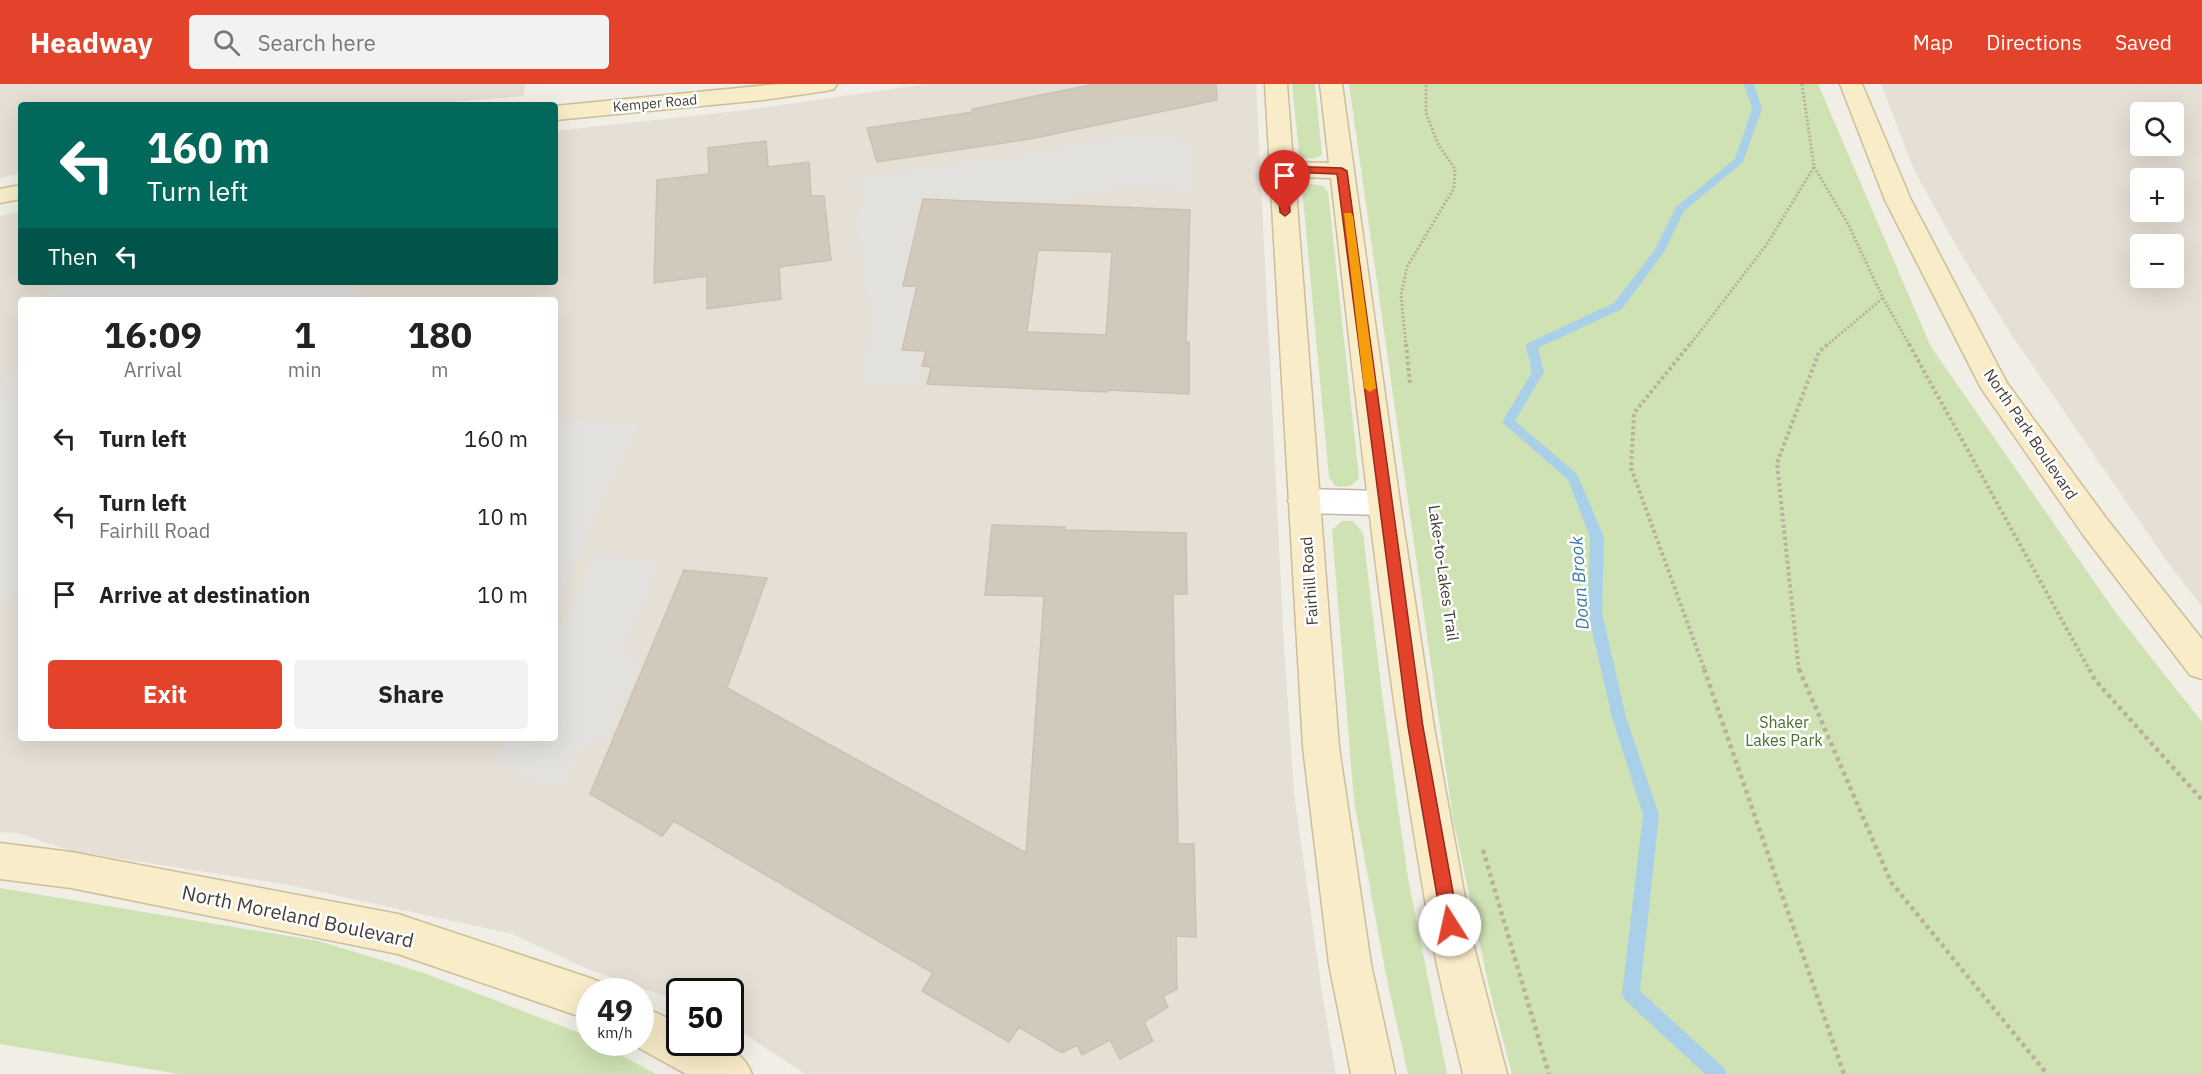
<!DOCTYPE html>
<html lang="en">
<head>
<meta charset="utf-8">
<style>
  body { margin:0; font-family:"IBM Plex Sans",sans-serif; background:#f2f2f2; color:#222; height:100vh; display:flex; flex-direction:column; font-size:22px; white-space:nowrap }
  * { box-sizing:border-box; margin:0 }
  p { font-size:20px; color:#767676 }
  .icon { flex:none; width:33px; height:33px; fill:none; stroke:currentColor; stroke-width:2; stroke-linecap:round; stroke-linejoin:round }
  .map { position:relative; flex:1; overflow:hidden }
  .details { position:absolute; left:18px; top:213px; width:540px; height:444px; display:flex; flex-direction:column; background:#fff; border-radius:6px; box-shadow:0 6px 24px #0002 }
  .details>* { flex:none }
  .banner { position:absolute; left:18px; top:18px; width:540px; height:183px; border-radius:6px; box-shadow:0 6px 24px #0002; background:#00695c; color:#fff; overflow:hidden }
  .fabs { position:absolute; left:2130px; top:18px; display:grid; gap:12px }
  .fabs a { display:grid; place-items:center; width:54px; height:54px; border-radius:6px; background:#fff; box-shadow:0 6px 24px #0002; font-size:30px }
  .speed { position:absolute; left:576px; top:894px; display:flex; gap:12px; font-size:30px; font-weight:700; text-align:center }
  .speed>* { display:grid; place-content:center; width:78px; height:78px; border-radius:50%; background:#fff; box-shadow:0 6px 24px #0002; line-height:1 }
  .speed small { font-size:15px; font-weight:400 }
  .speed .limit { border:3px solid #111; border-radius:9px; background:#fff; color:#111 }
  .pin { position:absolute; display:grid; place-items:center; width:51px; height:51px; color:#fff; margin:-62px -26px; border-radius:50% 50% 50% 0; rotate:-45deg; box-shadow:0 0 6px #0007 }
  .pin .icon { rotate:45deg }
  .me { position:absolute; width:66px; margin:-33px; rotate:350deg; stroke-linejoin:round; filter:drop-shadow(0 0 4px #0008) }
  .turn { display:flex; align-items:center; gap:21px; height:126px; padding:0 30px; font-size:27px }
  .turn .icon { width:78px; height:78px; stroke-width:2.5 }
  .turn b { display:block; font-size:42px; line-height:51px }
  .then { display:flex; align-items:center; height:57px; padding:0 30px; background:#0003; gap:12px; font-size:22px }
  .eta { display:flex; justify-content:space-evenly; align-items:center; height:102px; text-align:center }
  .eta b { font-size:36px; font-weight:700; line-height:42px }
  .action { display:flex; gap:12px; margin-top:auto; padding:12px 30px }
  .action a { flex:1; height:69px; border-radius:6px; background:#e3422b; color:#fff; font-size:24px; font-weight:700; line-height:69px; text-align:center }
  .action a+a { background:#f2f2f2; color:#222 }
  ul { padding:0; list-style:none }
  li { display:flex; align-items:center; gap:18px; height:78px; padding:0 30px }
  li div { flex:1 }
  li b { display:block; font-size:22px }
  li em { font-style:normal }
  header { display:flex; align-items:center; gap:36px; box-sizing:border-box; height:84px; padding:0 30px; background:#e3422b; color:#fff }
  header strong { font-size:28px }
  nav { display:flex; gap:33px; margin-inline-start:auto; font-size:21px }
  .search { width:420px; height:54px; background:#f2f2f2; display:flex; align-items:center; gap:15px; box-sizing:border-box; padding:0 21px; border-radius:6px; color:#767676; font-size:22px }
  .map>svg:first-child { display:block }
  .residential { fill:#e5dfd5; fill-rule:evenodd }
  .green { fill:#cee2b3 }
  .parking { fill:#e3e1de }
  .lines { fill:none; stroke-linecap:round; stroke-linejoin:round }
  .stream { fill:#a9d0e8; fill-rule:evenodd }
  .building { fill:#d2c9bd; stroke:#ccc1b1; stroke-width:1.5; fill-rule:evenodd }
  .street-casing { stroke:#bfb8ad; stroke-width:3 }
  .secondary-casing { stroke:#ccbe9a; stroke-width:3 }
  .path-far2 { stroke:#bcb09d; stroke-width:3; stroke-dasharray:2 2; stroke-linecap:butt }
  .path-far1 { stroke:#bcb09d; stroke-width:4; stroke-dasharray:3 3; stroke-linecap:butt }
  .path { stroke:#bcb09d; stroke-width:4.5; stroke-dasharray:4 4; stroke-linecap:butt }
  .street { fill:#fff; fill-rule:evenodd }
  .secondary { fill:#f9ecc9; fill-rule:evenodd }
  .route { fill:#e3422b; stroke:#942b1c; stroke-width:1.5 }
  .slow { fill:#f59e0b }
  .labels { text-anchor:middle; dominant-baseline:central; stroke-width:5; stroke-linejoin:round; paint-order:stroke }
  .far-street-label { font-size:14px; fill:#433e36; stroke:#fff }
  .street-label { font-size:16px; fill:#433e36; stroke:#fff }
  .park-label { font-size:16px; fill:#4a6f30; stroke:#fff }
  .water-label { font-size:18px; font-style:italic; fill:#3b7ba4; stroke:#fff }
  .near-street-label { font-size:20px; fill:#433e36; stroke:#fff }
</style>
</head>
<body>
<header>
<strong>Headway</strong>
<div class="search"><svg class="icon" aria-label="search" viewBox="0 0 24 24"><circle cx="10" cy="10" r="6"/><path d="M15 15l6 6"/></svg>Search here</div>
<nav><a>Map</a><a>Directions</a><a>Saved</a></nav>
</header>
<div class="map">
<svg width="2202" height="990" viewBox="0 0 2202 990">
  <rect width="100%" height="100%" fill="#f1eee6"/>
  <path class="residential" d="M0,0H525L523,12L419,21H21V89L0,94Z
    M927,0H1256L1284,563L1294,710L1323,915L1336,990H805L731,941L730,908H680L679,917L588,885L512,850L289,801L71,767L18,749L0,748V132L21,127V198H555V47L747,26ZM21,216H555V654H21Z
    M1881,0H2202V522L2173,486L2013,253L1959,167L1914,86ZM2140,28H2174V62H2140ZM2140,94H2174V128H2140ZM2140,160H2174V194H2140Z"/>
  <path class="green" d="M1292,0H1315L1322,71C1313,76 1307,76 1299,70Z
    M1349,0H1818L1931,263L2116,529L2202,638V990H1512L1489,903L1453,735Z
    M1307,99L1323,102L1328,108L1359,394C1351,403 1347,404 1335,402L1329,393L1302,104Z
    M1342,437H1353L1363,449L1382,610L1408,794L1447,990H1408L1386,891L1354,717L1332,446Z
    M0,804L318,857L424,889L585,951L589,954L590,958L598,959L656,990H179L0,960Z"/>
  <path class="parking" d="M1116,53L1191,55L1193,106L1123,104L1049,118L977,117L962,119L933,267H922L920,299H860L871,243L856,137L862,113L858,94L971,77L1013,75L1012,72Z
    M70,198H358L359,202L351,216H50L52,202Z
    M21,283V500L0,525V318L6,287Z
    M555,333L640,339L555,522Z
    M594,471L661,477L624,565L632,576L641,577L609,654H599L584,664L565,700L529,697L515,684L494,679L506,654H555V552Z"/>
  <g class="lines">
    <path class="stream" d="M1744,0H1754L1762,25L1743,78L1684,127L1664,168L1622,225L1538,264L1544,288L1515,337L1577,390L1604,453L1602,529L1626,633L1659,731L1640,907L1724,984L1727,990H1705L1625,916L1622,910L1643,731L1612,633L1588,529L1590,453L1568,396L1502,338L1532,288L1526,262L1528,259L1614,219L1654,167L1676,123L1735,75L1752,25Z"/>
  </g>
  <path class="building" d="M1096,0H1216L1217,16L1030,55L877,78L867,44L973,28L972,25Z
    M766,57L768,83L809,78L811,112H824L831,176L779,183L781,215L707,225V192L654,199L657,96L709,90L708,64Z
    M923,115L1190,126L1186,258H1189V310L1108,306L1107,308L927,300L931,283L922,282L926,267L902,266L917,202H903ZM1038,166L1112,168L1106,251L1027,248Z
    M992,441L1065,443L1064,446L1186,449L1187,510H1173L1178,760H1194L1196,853L1176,852L1177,905L1163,912L1168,923L1144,938L1153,957L1120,975L1110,956L1082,971L1077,961L1062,969L1019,943L1009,958L922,907L933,889L674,737L662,752L590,710L684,486L767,494L727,604L1026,769L1044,512L985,511Z"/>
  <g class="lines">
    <g class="street-casing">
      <path id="street" d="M1304,405L1384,407L1395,411L1400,419L1395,427L1384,431L1304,429L1293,425L1288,417L1293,409Z"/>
    </g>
    <g class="secondary-casing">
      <path id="secondary" d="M778,0H837L834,5L826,7L763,16L555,36V22Z
        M1265,0H1287L1293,78L1329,79L1320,0H1342L1400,419L1434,643L1474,863L1507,990H1463C1453,947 1441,904 1433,861C1387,608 1360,350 1331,94L1295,93L1339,663L1371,880L1395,990H1351L1329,880L1303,663Z
        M1840,0H1862L1911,116L2007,299L2106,434L2202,555V595L2190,591L2084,452L1981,304L1885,116Z
        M21,101V115L0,119V105Z
        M0,759L71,768L398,830L590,894L605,900L608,908H590V936L398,870L71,804L0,795Z
        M640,921L680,940V958C710,958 739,958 752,990H686L628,958H640Z"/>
    </g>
    <path class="path-far2" d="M1802,0L1814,83L1847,138L1883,214L1910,262
      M1406,262L1401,211L1407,183L1454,104L1455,85L1438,60L1426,29V0
      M1689,262L1767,160L1814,83
      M1826,262L1883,214"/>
    <path class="path-far1" d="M1406,260L1410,300
      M1690,260L1634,329L1631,384L1705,587
      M1909,260L2090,587
      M1799,587L1777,379L1819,268L1828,260"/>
    <path class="path" d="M1704,585L1844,990
      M1799,585L1891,798L2047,990
      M2089,585L2095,596L2202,716
      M1483,766L1549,990"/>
    <use href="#street" class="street"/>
    <use href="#secondary" class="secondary"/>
  </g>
  <path class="route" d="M1282,82L1342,84L1347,87L1423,643L1459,841L1456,847L1450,849L1444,847L1442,841L1408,643L1337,90L1287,88L1290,128L1285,132L1280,128L1277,85Z"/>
  <path class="slow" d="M1344,129H1351L1353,132L1376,304L1370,308L1364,304Z"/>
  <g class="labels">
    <g class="far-street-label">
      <text transform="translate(655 19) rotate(-5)">Kemper Road</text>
    </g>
    <g class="street-label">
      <text transform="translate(2031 350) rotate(56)">North Park Boulevard</text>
      <text transform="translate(1444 489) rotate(82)">Lake-to-Lakes Trail</text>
      <text transform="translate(1309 497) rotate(-94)">Fairhill Road</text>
    </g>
    <g class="park-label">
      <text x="1784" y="638">Shaker<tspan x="1784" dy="18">Lakes Park</tspan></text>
    </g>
    <g class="water-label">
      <text transform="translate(1579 499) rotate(-94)">Doan Brook</text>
    </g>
    <g class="near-street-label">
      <text transform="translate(298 832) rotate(12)">North Moreland Boulevard</text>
    </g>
  </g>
</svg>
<div class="fabs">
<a><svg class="icon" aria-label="search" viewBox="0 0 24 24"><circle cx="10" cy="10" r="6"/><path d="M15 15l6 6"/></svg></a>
<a>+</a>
<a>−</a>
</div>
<div class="speed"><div>49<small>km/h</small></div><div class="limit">50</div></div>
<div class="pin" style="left:1285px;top:128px;background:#d93025"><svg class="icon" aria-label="arrive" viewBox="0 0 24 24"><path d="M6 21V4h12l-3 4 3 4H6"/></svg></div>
<svg class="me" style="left:1450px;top:841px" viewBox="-20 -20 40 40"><circle r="19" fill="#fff"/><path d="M0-13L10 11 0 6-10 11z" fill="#e3422b"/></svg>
<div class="banner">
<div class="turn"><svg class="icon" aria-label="left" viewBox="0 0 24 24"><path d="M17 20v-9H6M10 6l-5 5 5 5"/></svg><div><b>160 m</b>Turn left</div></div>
<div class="then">Then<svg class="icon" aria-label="left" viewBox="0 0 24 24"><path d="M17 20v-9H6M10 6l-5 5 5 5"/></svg></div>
</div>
<section class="details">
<div class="eta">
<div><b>16:09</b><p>Arrival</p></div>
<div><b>1</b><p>min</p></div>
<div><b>180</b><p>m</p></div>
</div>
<ul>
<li><svg class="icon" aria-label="left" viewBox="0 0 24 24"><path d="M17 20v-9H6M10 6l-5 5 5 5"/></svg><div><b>Turn left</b></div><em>160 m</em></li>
<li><svg class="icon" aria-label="left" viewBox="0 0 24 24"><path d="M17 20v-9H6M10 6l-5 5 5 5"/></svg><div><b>Turn left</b><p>Fairhill Road</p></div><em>10 m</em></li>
<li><svg class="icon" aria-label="arrive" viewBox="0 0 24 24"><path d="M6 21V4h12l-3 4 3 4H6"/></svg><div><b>Arrive at destination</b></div><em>10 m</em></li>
</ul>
<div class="action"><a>Exit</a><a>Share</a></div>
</section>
</div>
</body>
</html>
